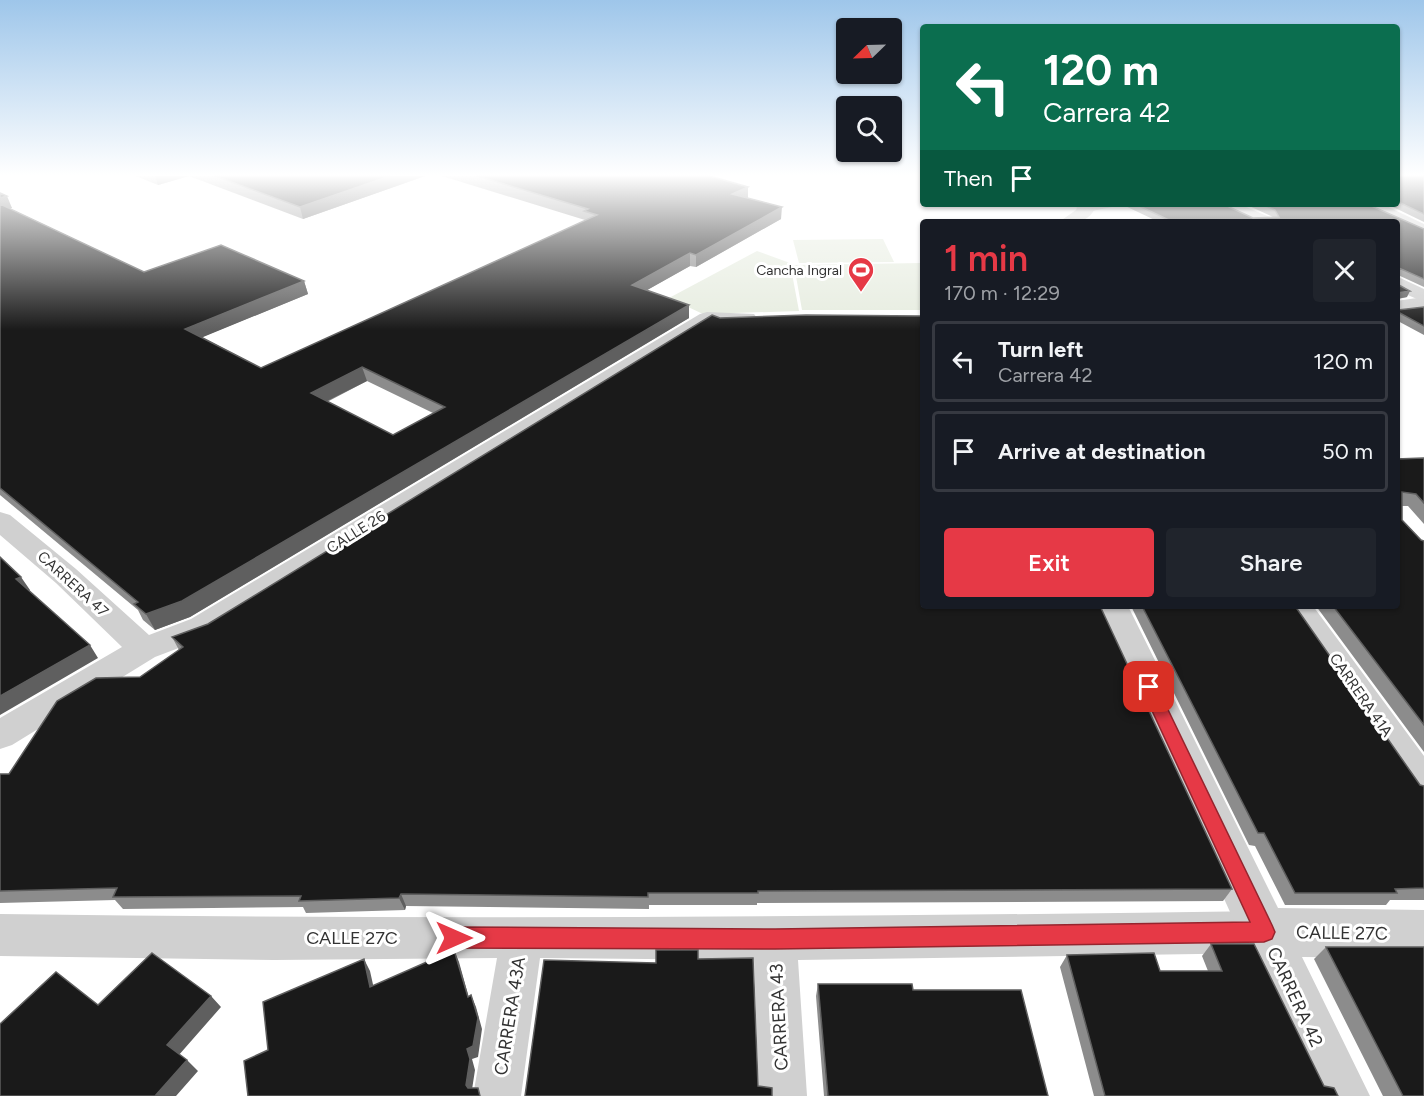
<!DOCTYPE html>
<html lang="en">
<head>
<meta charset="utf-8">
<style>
  body { margin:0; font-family:Figtree,sans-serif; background:#20242c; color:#f1f3f6; height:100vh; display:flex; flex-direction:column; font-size:22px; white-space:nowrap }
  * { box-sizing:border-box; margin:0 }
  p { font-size:20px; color:#9ea1a6 }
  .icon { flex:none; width:33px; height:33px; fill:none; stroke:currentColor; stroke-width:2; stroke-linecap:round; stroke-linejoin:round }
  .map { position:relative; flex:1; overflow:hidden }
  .side { position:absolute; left:920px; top:219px; width:480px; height:390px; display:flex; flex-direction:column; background:#171b24; border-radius:6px; box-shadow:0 2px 4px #0004 }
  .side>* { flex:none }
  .hud { position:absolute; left:920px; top:24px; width:480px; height:183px; border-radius:6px; box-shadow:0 2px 4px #0004; background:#0b6e4f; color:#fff; overflow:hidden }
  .needle { width:39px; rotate:247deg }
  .tools { position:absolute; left:836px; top:18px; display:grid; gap:12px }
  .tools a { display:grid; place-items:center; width:66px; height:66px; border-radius:6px; background:#171b24; box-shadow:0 2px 4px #0004; font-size:30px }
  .pin { position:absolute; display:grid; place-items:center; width:51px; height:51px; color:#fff; margin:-26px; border-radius:12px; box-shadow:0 3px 9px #0006 }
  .me { position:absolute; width:66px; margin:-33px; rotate:90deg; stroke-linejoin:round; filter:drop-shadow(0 0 4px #0008) }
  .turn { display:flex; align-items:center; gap:21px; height:126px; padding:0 24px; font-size:27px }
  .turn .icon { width:78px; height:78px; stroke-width:2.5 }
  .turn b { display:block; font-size:42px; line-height:51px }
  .then { display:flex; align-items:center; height:57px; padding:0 24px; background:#0003; gap:12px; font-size:22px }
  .round { display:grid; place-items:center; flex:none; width:63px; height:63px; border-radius:6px; background:#20242c }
  .summary { display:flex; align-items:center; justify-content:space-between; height:102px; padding:0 24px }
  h1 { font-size:36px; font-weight:600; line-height:45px; color:#e63946 }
  .cta { display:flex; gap:12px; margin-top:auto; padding:12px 24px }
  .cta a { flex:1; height:69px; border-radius:6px; background:#e63946; color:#fff; font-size:24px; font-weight:600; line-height:69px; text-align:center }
  .cta a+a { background:#20242c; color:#f1f3f6 }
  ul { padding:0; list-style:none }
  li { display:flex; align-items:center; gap:18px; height:81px; margin:0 12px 9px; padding:0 12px; border:3px solid #363941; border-radius:6px }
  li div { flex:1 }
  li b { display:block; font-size:22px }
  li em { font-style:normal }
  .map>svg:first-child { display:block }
  .green { fill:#e6ecdf }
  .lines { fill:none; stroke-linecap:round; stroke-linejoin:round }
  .minor { fill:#d0d0d0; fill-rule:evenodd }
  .tertiary { fill:#d0d0d0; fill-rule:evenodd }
  .wall { fill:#8c8c8c; fill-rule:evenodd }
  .shaded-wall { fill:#5f5f5f }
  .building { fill:#1a1a1a; stroke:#5f5f5f; stroke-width:1.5; fill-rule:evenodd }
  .route { fill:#e63946; stroke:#96252e; stroke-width:1.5 }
  .labels { text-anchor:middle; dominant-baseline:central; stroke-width:6; stroke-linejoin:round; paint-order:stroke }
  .far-poi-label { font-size:14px; fill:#333; stroke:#fff; text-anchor:end }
  .street-label { font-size:15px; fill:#333; stroke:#fff }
  .near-street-label { font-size:18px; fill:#333; stroke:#fff }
</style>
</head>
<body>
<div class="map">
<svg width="1424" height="1096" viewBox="0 0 1424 1096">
  <rect width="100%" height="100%" fill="#fff"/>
  <path class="green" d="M883,239L894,262L799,263L793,240Z
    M757,251L790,263L799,311L703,314L669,298Z
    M922,263V310H802L794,265Z"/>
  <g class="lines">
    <path class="minor" d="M1081,204H1114L1112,207L1087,212L1081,210L1079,207Z
      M1218,204H1239L1272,218L1274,222H1252L1220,207Z
      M1361,204H1382L1424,224V236L1363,207Z
      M1396,276L1424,289V302L1396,290Z
      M707,312L754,314L757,318L754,322L711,324L450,485L213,635L155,657L12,745L0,749V718L122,647L56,583L0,535V512L10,515L76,569L149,635L191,619L700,314Z
      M1282,606H1313L1424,756V801L1411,796Z
      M1264,911L1279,917L1285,932L1279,947L1264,953L798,960L807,1096H759L754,960L540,958L521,1096H473L497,958L274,960L0,956V914C421,920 843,917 1264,911Z"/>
    <path class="tertiary" d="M1075,204H1094L1096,207C1087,224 1077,222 1059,222L1076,210L1077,208Z
      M1424,297V311L1396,315V301Z
      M1092,606H1128L1278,908L1424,910V958L1302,957L1370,1096H1313Z"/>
  </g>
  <path class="wall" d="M136,176H189L158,185Z
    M189,176H425L303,219Z
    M442,176H710L781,219L696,267L690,266L647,290L689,305V318L190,617L155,630L143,620L138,610L0,495V193L12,208H9L144,272L304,281L308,294L202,337L261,368L585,221V220ZM367,381L433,413L393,435L327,402Z
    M1396,176H1424V222L1387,204H1396Z
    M1121,204H1223L1253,218L1273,217L1245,204H1367L1424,229V287L1398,275L1397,284L1407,297L1398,299V310L1424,307V335L1396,320V222H1159Z
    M1424,458V524L1408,506H1402V520L1421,540L1424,541V752L1316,606H1396V459Z
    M1131,606H1295L1420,785L1424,786V900H1390L1386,905H1285L1255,846L1249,845Z
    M172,637L1232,889L1223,901L757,903V905H649V909L406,906L405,910L306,913L303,907L123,909L115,900L0,903V774H9L140,677L179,650Z
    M1211,944L1324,1086L1338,1096H1094L1060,967L1067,955L1160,971H1208L1202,956Z
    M1326,947L1424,1096H1383L1314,959Z
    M818,984L913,990L1048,1096H824L816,996Z"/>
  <path class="shaded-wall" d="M155,176H189L158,185Z
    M390,176H425L303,219L300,207Z
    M748,187V198L732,194Z
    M7,196L12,208L0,211V198Z
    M782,207L781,219L696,267V255Z
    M690,253V266L633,298L632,285Z
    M304,281L308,294L191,342L185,329Z
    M1410,291L1407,297L1396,299L1398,293Z
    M689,305V318L190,617L155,630L146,614Z
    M362,367L367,381L315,407L311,393Z
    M21,577L30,590L25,592L16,579Z
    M90,645L98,658L0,715V696Z
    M401,894L406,906L405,910L399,898Z
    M454,950L459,962L472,1009L468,997Z
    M364,959L370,971L376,998L370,987Z
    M471,995L476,1007L482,1029L478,1057L472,1059L475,1070L471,1096L466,1085Z
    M211,996L221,1007L178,1056L167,1045Z
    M187,1060L198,1071L176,1096H155Z"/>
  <path class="building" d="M215,176H390L300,207Z
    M477,176H710L748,187L732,194L782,207L696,255L690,253L632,285L689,305L182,601L146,614L134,604L138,602L0,488V204L144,272L221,245L304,281L185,329L261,368L597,215L584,211L588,209ZM362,367L445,407L393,435L311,393Z
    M1396,176H1424V214L1396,201Z
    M0,193L7,196L0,198Z
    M1135,204H1223L1253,218L1279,217L1275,210L1261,204H1367L1424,229V279L1399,268L1397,284L1410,291L1398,293V310L1424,307V326L1396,311V222H1173Z
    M712,315L720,318L806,315L922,316V606H1100L1232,889L758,891V893H648V897L401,894L399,898L299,901L301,896L113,897L117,888L0,891V774H9L57,701L96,678L140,677L183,647L172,637L208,624Z
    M1424,458V503L1416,494L1402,492V520L1421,540L1424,541V725L1333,606H1396V459Z
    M0,557L21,577L16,579L90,645L0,696Z
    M1142,606H1295L1420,785L1424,786V888L1395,889L1397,893H1295L1264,833H1258Z
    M1211,944H1254L1324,1086L1334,1088L1338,1096H1105L1067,955L1154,953L1160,971H1222Z
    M1326,947H1424V1096H1403Z
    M454,950L468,997L471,995L478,1018L473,1046L467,1049L470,1059L466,1085L468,1088H478L480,1096H248L244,1061L268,1050L263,1002L364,959L370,987Z
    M656,950H698V959L753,958L758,1086L772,1088V1096H525L544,960L656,963Z
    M152,953L211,996L167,1045L187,1060L155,1096H0V1024L56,972L98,1005Z
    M818,984H912L913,990H1021L1048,1096H828Z"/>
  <linearGradient id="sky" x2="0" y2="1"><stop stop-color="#9ec6ea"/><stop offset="0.53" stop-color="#fff"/><stop offset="1" stop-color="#fff" stop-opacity="0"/></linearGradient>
  <rect width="1424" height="330" fill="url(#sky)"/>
  <path class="route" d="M1149,681L1154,683L1157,687L1272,925L1275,932L1272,939L1264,942L775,949L454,948L447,945L444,938L447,930L454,927L775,929L1250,922L1141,687L1143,683Z"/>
  <defs>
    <g id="stadium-pin" transform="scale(1.35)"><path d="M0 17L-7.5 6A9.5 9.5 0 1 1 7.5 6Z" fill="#e63946" stroke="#fff"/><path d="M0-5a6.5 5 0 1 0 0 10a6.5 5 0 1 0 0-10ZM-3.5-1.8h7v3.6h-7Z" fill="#fff"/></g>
  </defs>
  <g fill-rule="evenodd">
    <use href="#stadium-pin" x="861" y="270"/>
  </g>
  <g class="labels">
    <g class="far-poi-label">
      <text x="842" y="270">Cancha Ingral</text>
    </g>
    <g class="street-label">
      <text transform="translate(356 532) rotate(-32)">CALLE 26</text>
      <text transform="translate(73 584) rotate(42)">CARRERA 47</text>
      <text transform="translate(1361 695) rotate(55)">CARRERA 41A</text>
    </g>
    <g class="near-street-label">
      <text transform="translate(1342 933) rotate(1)">CALLE 27C</text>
      <text x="352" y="938">CALLE 27C</text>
      <text transform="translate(1295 997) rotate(65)">CARRERA 42</text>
      <text transform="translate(510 1016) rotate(-81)">CARRERA 43A</text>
      <text transform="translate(779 1017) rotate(-93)">CARRERA 43</text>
    </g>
  </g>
</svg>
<div class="tools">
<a><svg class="needle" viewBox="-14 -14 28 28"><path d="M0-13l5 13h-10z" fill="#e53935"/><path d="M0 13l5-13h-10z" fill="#9ea1a6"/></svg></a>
<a><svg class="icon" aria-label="search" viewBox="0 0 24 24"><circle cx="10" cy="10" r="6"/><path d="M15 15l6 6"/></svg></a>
</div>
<div class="pin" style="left:1149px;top:687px;background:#d93025"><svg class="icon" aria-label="arrive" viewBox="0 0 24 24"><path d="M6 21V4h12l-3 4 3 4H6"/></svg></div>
<svg class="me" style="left:454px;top:938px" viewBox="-20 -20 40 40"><path d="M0-17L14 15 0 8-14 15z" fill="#e63946" stroke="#fff" stroke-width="4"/></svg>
<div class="hud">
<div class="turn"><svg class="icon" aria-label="left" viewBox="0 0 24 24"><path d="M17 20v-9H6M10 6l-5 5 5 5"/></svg><div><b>120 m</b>Carrera 42</div></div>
<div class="then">Then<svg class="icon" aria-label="arrive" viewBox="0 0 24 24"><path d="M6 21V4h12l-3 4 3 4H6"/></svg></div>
</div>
<section class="side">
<div class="summary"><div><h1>1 min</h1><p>170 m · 12:29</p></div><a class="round"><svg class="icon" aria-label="close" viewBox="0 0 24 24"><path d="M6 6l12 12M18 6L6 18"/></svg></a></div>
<ul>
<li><svg class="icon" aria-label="left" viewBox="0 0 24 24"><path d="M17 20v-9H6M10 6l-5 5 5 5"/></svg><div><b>Turn left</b><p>Carrera 42</p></div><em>120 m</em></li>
<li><svg class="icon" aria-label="arrive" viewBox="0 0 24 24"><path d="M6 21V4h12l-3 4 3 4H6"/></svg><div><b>Arrive at destination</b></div><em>50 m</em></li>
</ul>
<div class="cta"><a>Exit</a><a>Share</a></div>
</section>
</div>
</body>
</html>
